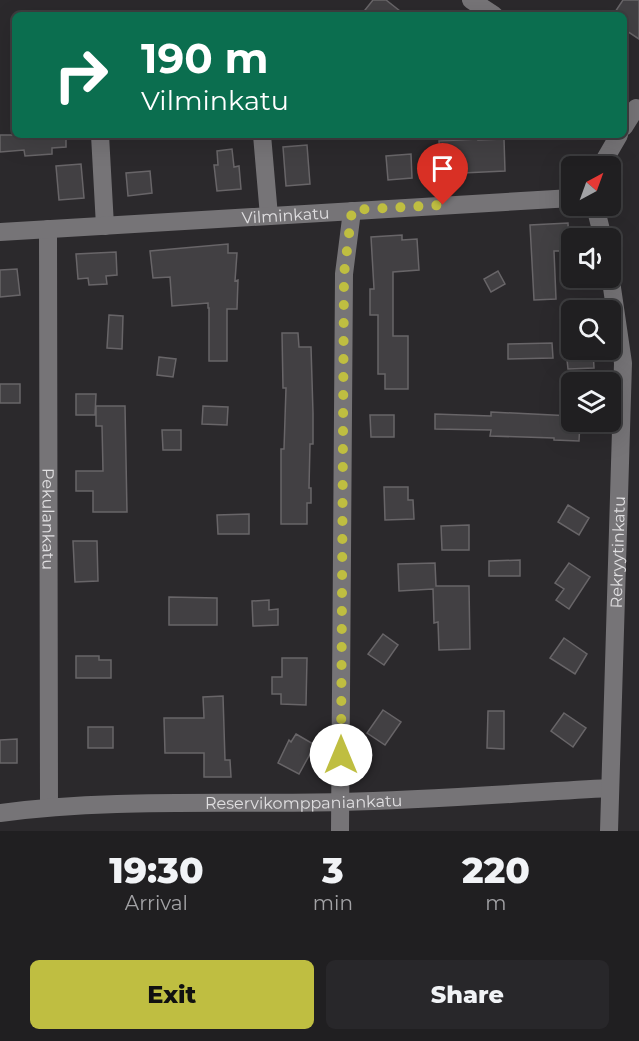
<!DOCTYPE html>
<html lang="en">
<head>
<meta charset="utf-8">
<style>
  body { margin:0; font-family:Montserrat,sans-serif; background:#28272a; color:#f1f3f6; height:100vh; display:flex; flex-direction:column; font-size:22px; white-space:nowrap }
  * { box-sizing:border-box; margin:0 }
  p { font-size:20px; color:#a2a2a5 }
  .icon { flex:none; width:33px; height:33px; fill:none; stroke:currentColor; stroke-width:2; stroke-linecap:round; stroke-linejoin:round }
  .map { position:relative; height:831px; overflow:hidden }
  .sheet { display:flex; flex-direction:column; background:#201f21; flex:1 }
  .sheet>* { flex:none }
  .guide { position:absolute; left:12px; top:12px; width:615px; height:126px; border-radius:9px; box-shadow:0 6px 24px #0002,0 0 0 2px #3d3d3f; background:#0b6e4f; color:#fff; overflow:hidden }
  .needle { width:39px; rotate:41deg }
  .tools { position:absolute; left:561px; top:156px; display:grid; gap:12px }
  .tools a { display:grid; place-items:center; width:60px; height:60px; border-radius:9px; background:#201f21; box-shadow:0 6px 24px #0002,0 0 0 2px #3d3d3f; font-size:30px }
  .pin { position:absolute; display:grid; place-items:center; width:51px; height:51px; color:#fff; margin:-62px -26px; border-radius:50% 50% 50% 0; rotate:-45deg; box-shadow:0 0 6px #0007 }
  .pin .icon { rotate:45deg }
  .me { position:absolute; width:66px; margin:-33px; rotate:0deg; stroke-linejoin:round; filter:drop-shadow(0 0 4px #0008) }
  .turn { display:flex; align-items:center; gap:21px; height:126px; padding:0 30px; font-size:27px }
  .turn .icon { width:78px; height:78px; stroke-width:2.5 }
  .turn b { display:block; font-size:42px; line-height:51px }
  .eta { display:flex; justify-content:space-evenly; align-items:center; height:102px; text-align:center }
  .eta b { font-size:36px; font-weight:800; line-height:42px }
  .cta { display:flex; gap:12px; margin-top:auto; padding:12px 30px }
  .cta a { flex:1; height:69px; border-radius:9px; background:#bfbe41; color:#111; font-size:24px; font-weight:800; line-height:69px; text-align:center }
  .cta a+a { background:#28272a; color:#f1f3f6 }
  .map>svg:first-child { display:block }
  .building { fill:#424043; stroke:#686568; stroke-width:1.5 }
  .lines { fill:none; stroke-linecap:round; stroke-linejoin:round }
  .minor { stroke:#767477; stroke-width:18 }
  .route { stroke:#bfbe41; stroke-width:10; stroke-dasharray:0 18 }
  .labels { text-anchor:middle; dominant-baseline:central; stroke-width:6; stroke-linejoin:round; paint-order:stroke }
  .street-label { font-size:16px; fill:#e0dfe1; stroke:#211f22 }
</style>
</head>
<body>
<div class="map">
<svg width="639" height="831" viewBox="0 0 639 831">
  <rect width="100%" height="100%" fill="#2b292c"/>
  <path class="building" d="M373,0H386L405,15H361Z
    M623,0H639V39L624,29V15H613Z
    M0,135H66V147L52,148V154L25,156L24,150L0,152Z
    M478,139V140L504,139L505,171L441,174L439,141Z
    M307,145L310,184L286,186L283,147Z
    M232,149L234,167L239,166L241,189L217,191L214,165H218L217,151Z
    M411,154L412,178L388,180L386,156Z
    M81,164L84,198L59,200L56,166Z
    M150,171L152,193L128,196L126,173Z
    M568,223L569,251H554L556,299L534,300L530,225Z
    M402,235V240L417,239L419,270L393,272V336H408V389H385V374H378V315H370V289H374L371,237Z
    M228,244V253H237L235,281L238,280L237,309H227V361H209V308H208V303L172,306L170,277L153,278L150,251Z
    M116,252L117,275L106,276L107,284L89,285L88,278L78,279L76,254Z
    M17,269L20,295L0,297V270Z
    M498,271L505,284L491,292L484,279Z
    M109,315L123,316L122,349L107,348Z
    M282,333H298L299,347H311L313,413V444H310L309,488H311V503H307V524H281V449H284L286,388H283Z
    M552,343L553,358L508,359V344Z
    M566,350H593L594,368L568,369Z
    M159,357L176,359L173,377L157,375Z
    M0,384H20V403H0Z
    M76,394H96L95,415H76Z
    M96,406H125L127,512H93V491H76V471H103L102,426H96Z
    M203,406L228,407L227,425L202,424Z
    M491,412L572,416V422H580L579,441L554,440V438L490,436L491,430L435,429V414L491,416Z
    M370,415H394V437H371Z
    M162,430H181V450H163Z
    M384,487H408V500H413L414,519L385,520Z
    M568,505L589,518L579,535L558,522Z
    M249,514V534H218L217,515Z
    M469,525V550H442L441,526Z
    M73,541H97L98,581L75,582Z
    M520,560V576H489V561Z
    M435,563L436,586H469L470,649L439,650L438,622L434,623L433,589L399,591L398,564Z
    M569,563L590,577L569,609L556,600L564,589L555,583Z
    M169,597L217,598V625H169Z
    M269,600V610L278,609V625L253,626L252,601Z
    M383,634L398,645L384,665L368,654Z
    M564,638L587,654L575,674L550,658Z
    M76,656H99V660H111V678H76Z
    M282,658H307L306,705L281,704V694H272V677H282Z
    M223,696L225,760H230L231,777H204V753H165L164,718H204L203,697Z
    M383,710L401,722L385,745L367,733Z
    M488,711H504V749L487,748Z
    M564,713L586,728L573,747L551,731Z
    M88,727H113V748H88Z
    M296,734L315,745L299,774L278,763L289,740L291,742Z
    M17,739V763H0V740Z"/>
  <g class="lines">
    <g class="minor">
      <path d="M471,0L494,15"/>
      <path d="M624,127L636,108"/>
      <path d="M100,135L105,226"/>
      <path d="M262,135L269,216"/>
      <path d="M601,166L619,135"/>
      <path d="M595,206L603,238"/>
      <path id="s1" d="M48,229L49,807"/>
      <path id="s2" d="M0,232L572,198"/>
      <path id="s3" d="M0,813C113,798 227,805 341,802C430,800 520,793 609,788"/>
      <path d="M340,831L344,274L352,211"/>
      <path id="s4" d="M609,831L623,363L610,274"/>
    </g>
  </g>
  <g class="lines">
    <path class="route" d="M341,755L344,274L352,210L443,205"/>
  </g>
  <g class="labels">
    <g class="street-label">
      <text stroke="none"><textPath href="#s2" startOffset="286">Vilminkatu</textPath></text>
      <text stroke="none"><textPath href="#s1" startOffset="290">Pekulankatu</textPath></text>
      <text stroke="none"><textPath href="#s4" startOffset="279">Rekryytinkatu</textPath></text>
      <text stroke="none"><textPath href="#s3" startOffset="304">Reservikomppaniankatu</textPath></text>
    </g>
  </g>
</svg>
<div class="tools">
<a><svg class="needle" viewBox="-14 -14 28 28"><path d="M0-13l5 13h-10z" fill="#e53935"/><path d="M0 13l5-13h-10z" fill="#a2a2a5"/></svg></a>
<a><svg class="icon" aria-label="sound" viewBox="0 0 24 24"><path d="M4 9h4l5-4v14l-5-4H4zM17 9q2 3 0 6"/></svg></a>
<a><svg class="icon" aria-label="search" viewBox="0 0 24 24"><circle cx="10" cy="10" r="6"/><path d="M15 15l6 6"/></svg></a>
<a><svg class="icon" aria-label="layers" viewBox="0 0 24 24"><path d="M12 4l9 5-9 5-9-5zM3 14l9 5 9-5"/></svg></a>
</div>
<div class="pin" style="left:443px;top:205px;background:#d93025"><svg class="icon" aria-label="arrive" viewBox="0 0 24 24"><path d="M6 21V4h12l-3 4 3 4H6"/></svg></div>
<svg class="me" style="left:341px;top:755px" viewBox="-20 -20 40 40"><circle r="19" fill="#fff"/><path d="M0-13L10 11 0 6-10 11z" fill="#bfbe41"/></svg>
<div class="guide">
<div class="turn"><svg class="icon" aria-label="right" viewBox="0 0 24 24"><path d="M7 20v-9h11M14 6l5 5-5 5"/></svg><div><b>190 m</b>Vilminkatu</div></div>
</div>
</div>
<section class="sheet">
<div class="eta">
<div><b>19:30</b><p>Arrival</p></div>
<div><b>3</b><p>min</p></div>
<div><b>220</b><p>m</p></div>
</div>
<div class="cta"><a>Exit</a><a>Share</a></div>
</section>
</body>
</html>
